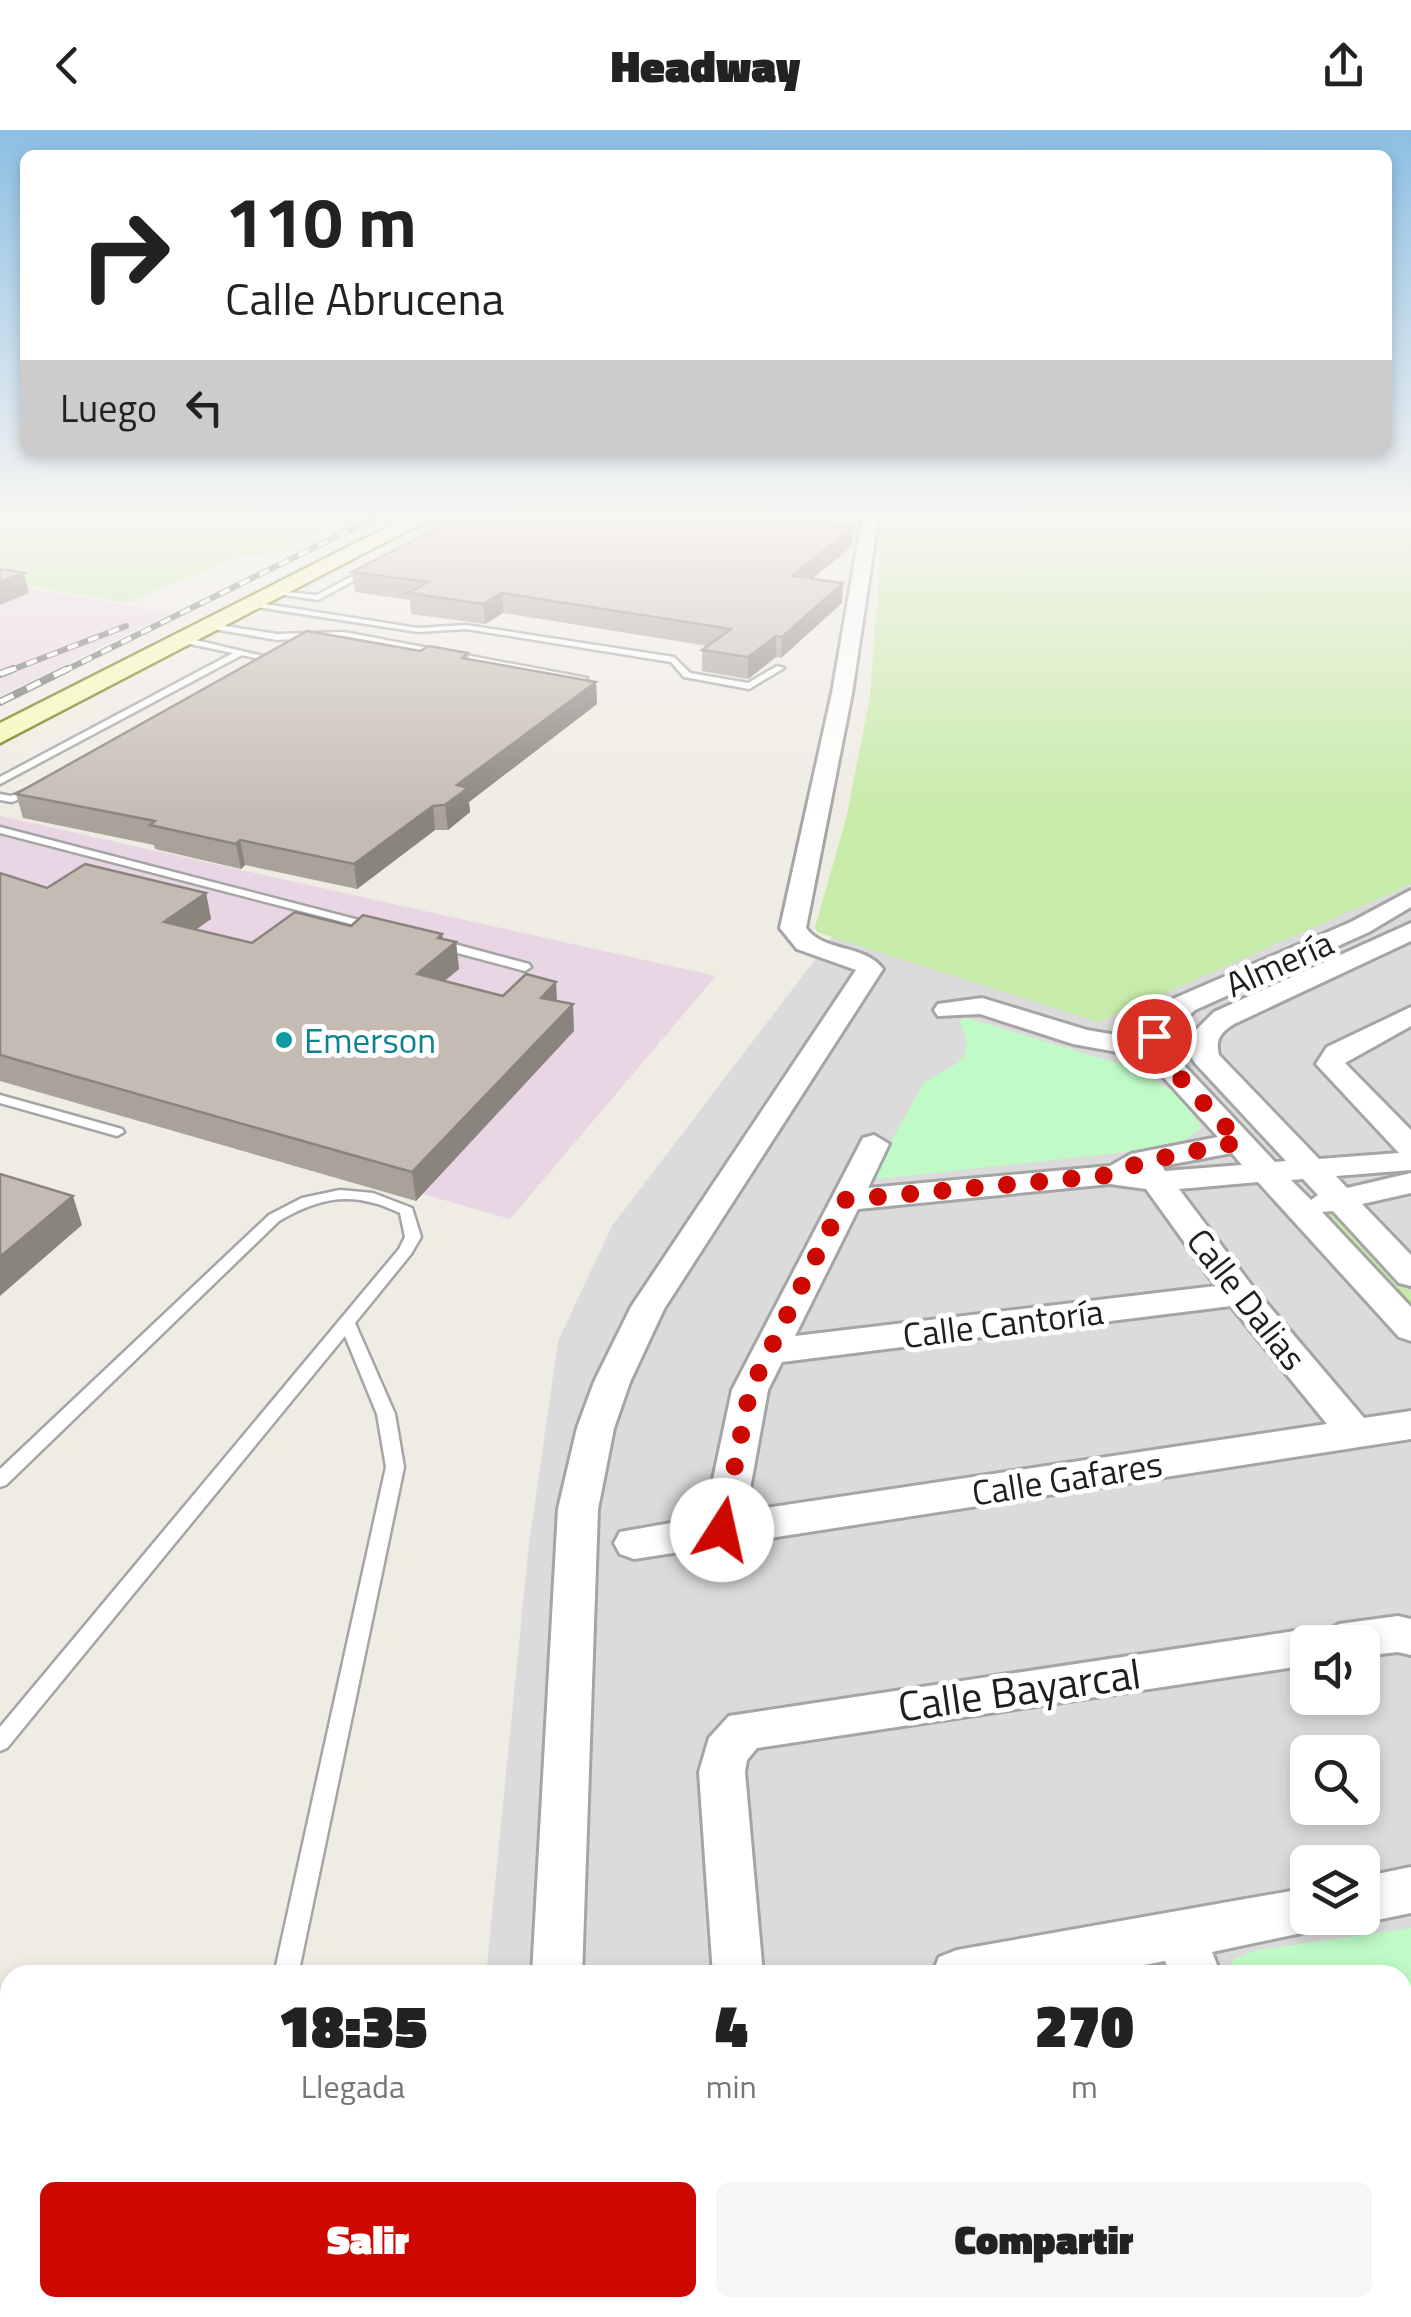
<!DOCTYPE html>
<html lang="es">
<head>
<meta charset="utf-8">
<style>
  body { margin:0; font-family:"Titillium Web",sans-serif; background:#f6f6f6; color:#222; height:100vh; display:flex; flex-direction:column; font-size:38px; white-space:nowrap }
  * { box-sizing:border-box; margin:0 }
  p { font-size:32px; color:#767676 }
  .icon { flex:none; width:55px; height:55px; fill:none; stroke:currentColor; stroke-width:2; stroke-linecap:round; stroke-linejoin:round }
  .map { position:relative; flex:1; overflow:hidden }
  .side { position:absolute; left:0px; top:1835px; width:1412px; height:352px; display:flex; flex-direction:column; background:#fff; border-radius:30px 30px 0 0; box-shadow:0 5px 15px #0003 }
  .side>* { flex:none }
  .guide { position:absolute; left:20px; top:20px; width:1372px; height:305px; border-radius:15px; box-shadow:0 5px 15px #0003; background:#fff; color:#222; overflow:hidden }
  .controls { position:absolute; left:1290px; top:1495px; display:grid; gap:20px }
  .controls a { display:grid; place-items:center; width:90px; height:90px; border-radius:15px; background:#fff; box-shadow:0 5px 15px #0003; font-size:50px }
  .pin { position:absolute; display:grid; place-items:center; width:85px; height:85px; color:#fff; margin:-42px; border:5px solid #fff; border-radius:50%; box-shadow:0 2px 10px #0007 }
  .me { position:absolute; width:110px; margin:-55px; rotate:10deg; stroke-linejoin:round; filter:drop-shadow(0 0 8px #0008) }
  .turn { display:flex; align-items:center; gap:35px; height:210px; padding:0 40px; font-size:45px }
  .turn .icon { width:130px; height:130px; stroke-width:2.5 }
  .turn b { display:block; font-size:70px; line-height:85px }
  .then { display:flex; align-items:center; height:95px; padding:0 40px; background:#0003; gap:20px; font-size:38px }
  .eta { display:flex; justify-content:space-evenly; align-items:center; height:170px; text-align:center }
  .eta b { font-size:60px; font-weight:800; line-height:70px }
  .action { display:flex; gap:20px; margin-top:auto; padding:20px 40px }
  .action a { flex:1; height:115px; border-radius:15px; background:#cc0800; color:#fff; font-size:40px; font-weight:800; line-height:115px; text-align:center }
  .action a+a { background:#f6f6f6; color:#222 }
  header { display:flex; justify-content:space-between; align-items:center; height:130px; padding:0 40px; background:#fff; font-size:45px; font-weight:800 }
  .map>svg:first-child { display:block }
  .residential { fill:#dcdbdb; fill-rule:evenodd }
  .industrial { fill:#e9d6e4 }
  .grass { fill:#c7eba8 }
  .park { fill:#c0fbc7 }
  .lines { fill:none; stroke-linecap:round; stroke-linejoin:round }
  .lane-casing { stroke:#a5a5a5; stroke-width:5 }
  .street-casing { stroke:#a5a5a5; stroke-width:6 }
  .secondary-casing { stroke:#677802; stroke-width:5 }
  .lane { fill:#fff; fill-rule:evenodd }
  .street { fill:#fff; fill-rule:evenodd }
  .secondary { fill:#f5fbb6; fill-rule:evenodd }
  .rail-far1-casing { stroke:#6c6c6c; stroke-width:6 }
  .rail-casing { stroke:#6c6c6c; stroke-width:8 }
  .rail-far1 { stroke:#fff; stroke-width:4; stroke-dasharray:11; stroke-linecap:butt }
  .rail { stroke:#fff; stroke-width:5; stroke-dasharray:15; stroke-linecap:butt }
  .wall { fill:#a9a29a }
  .shaded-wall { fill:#89847d }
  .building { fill:#c4bcb3; stroke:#89847d; stroke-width:2.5 }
  .route { stroke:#cc0800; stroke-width:18; stroke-dasharray:0 32.4 }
  .culture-dot { fill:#0f9aa8; stroke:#fff; stroke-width:4 }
  .labels { text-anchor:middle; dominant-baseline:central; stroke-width:10; stroke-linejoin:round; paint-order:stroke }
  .street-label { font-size:35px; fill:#1e1e1e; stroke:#fff }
  .culture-label { font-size:35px; fill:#0d838f; stroke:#fff; text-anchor:start }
  .near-street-label { font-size:42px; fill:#1e1e1e; stroke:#fff }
</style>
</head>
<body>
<header><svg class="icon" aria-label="back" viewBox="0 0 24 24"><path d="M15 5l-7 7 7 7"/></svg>Headway<svg class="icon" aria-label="share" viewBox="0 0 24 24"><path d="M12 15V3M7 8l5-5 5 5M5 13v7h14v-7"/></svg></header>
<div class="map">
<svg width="1411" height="2187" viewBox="0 0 1411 2187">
  <rect width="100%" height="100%" fill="#efece4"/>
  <path class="residential" d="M1411,723V2187H452L453,2178H1402V1845H486L529,1413L558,1211L612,1096L849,785ZM1308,1512H1362V1568H1308ZM1308,1622H1362V1678H1308ZM1308,1732H1362V1788H1308Z"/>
  <path class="industrial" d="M0,453L171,483L0,566Z
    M0,686L716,846L510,1089L0,943Z"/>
  <path class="grass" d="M0,383H359L274,424L239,426L126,473L0,451Z
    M884,383H1411V754L1099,892L817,802L815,797L846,689L870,566Z
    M1334,1080L1411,1161V1183L1319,1083Z"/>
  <path class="park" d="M964,887L1136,939L1176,963L1202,997L1187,1009L1144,1020L878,1049L875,1041L924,952L958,933L965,924L967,911L960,892Z
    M1411,1798V2078L1403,2080L1402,1845H1227L1232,1830L1257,1820Z"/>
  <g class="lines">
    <g class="lane-casing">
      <path id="lane" d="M750,383H767L812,390L808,392Z
        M365,439L372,441L318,470L270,463L274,461L317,465Z
        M253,472L418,498L466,495L674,527L690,543L748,553L777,536L784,538L749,559L684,547L671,532L466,499L418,502L250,476V472Z
        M211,494L277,504L344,502L587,548L583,551L344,506L277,510L208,498L207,496Z
        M183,507L271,528L254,539L250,536L259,529L242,525L0,654V647L233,523L180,512L179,510Z
        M33,657L37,658V662L12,672L0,670V664L11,666Z
        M0,697L378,795L380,797L374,800L0,703Z
        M439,810L529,834L531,837L525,841L435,817V811Z
        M0,965L122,999L124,1002L117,1006L0,973Z
        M340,1060L373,1063L412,1078L421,1107L411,1124L355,1193L395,1284L404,1337L298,1845H274L386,1337L377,1284L345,1206L7,1618L0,1621V1597L399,1119L405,1107L400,1083C354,1061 322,1066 279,1091L6,1355L0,1357V1339L269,1085L302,1068Z
        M71,2178H101L97,2187H67Z"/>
    </g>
    <g class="street-casing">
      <path id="street" d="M863,383H879L852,563L806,798C824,823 863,813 883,839L664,1179L630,1252L614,1298L598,1379L582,1845H532L558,1379L577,1298L594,1252L631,1177L856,840L797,819L780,798L832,563Z
        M1411,760V777L1369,802L1195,880L1168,906L1169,914L1190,922L1192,904L1214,882L1411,793V811L1234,894C1221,902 1215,909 1219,925L1319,1029L1399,1023L1316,934L1327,917L1411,877V896L1345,933L1411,1000V1040L1336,1046L1347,1058L1411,1043V1063L1362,1074L1411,1125V1156L1399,1153L1333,1081L1322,1082L1411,1177V1211L1399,1207L1258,1052L1179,1059L1252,1156L1364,1288L1411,1281V1309L634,1429L620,1424L614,1413L620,1402L705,1387L732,1260L863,1008L874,1005L889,1014L868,1058L1110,1036L1131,1024L1218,1007L1145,927L1073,914L980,884L938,886L934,880L938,874L982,868L1087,900L1140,909L1161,877L1175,868L1351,792ZM1190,925L1195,933L1286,1031L1275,1032L1181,932ZM1232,1023L1242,1035L1165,1041L1162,1036ZM1303,1049L1318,1065L1311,1070L1291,1050ZM1110,1054L1146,1059L1216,1156L795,1206L858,1079ZM1231,1176L1327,1294L746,1381L768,1260L782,1232Z
        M1398,1486L1411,1489V1525L1398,1522L1362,1526V1512H1308V1535L757,1618L747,1630L745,1642L763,1845H713L699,1642L709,1608L729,1586L1308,1499L1322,1504L1339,1494Z
        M1411,1737V1783L1362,1793L1347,1788H1362V1747Z
        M1308,1758V1788H1330L1325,1798L1212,1822L1221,1845H1171L1165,1831L1092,1845H932L939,1827L957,1820Z
        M1411,2089V2147L1402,2149V2091Z
        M499,2178H559L558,2187H498Z
        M711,2178H770L771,2187H711Z
        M1072,2178H1171L1167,2187H1068Z"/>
    </g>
    <g class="secondary-casing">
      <path id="secondary" d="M415,383H441L0,613V593Z"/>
    </g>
    <use href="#lane" class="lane"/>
    <use href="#street" class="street"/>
    <use href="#secondary" class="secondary"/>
    <g class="rail-far1-casing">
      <path id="rail-far1" d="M6,542L126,496
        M62,542L384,383"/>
    </g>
    <g class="rail-casing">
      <path id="rail" d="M0,544L13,539
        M0,572L67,539"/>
    </g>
    <use href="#rail-far1" class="rail-far1"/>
    <use href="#rail" class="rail"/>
  </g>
  <path class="wall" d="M852,416L812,449L842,473L781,528L776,527L748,549L702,541V520L708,516L503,483L485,494L411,484L410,470L355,462L352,442Z
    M420,521L468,523L469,530L596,552L597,574L469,672L470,682L448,700H435L357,759L245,735L241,739L155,719L154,715L23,688L16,664Z
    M0,743L47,758L206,763L211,789L196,799L252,813L351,796L442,804L443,809L456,812L459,839L444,851L503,866L556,852L557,871L574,901L416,1071L0,951Z"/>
  <path class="shaded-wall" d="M853,397L852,416L791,466L792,446Z
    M24,443L29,463L0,475V452Z
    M843,453L842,473L781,528L782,507Z
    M502,463L503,483L485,494L483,474Z
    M776,506V527L748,549V527Z
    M596,552L597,574L469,672L470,682L448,700L445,675L457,655Z
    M433,676L435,700L357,759L354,734Z
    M240,710L245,735L241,739L236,714Z
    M206,763L211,789L170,818L164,792Z
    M442,804L444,822L456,812L459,839L420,871L417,844Z
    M556,852L557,880L541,868Z
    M573,874L574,901L416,1071L412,1042Z
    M73,1066L82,1095L0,1166V1127Z"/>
  <path class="building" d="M466,383H731L853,397L792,446L843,453L782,507L776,506L748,527L702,520L731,499L502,463L483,474L409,463L428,452L352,442Z
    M0,439L24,443L0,452Z
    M307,501L420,521L429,516L468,523L462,528L596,552L457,655L468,658L445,675L433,676L354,734L240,710L236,714L150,695L155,691L16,664Z
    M85,734L206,763L164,792L252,813L295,782L351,796L363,785L442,804L438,808L456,812L417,844L503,866L526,844L556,852L541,868L573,874L412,1042L0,925V743L47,758Z
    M0,1044L73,1066L0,1127Z"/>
  <linearGradient id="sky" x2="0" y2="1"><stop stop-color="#8cbfe4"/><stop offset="0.56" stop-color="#f8f6f3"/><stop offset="1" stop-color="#f8f6f3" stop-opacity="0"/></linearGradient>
  <rect width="1411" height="689" fill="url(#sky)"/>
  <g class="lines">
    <path class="route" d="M722,1400L750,1260L844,1070L1110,1045L1142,1032L1240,1012L1156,922L1154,906"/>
  </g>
  <circle class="culture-dot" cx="284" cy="910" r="10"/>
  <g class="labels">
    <g class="street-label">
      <text transform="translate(1279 833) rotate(-24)">Almería</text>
      <text transform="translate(1247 1169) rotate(52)">Calle Dalias</text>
      <text transform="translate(1003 1193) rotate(-7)">Calle Cantoría</text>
      <text transform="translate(1067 1348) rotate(-9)">Calle Gafares</text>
    </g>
    <g class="culture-label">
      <text x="304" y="910">Emerson</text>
    </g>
    <g class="near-street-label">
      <text transform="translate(1019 1559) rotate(-8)">Calle Bayarcal</text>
    </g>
  </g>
</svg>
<div class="controls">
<a><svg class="icon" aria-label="sound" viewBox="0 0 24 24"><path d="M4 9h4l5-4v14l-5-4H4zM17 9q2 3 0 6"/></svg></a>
<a><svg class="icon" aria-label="search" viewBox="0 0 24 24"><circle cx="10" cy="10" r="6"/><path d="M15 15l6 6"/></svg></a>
<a><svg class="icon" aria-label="layers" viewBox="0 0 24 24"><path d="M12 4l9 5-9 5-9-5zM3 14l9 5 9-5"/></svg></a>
</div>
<div class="pin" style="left:1154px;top:906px;background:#d93025"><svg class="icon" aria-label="arrive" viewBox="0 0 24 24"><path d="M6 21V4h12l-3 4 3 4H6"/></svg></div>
<svg class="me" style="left:722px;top:1400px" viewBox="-20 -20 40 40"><circle r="19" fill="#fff"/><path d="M0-13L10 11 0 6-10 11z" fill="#cc0800"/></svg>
<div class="guide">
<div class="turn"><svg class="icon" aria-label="right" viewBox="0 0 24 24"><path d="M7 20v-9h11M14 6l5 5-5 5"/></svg><div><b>110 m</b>Calle Abrucena</div></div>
<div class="then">Luego<svg class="icon" aria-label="left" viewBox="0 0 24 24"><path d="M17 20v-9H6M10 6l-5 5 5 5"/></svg></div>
</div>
<section class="side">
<div class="eta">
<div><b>18:35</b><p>Llegada</p></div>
<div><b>4</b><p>min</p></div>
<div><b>270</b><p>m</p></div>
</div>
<div class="action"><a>Salir</a><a>Compartir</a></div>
</section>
</div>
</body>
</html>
